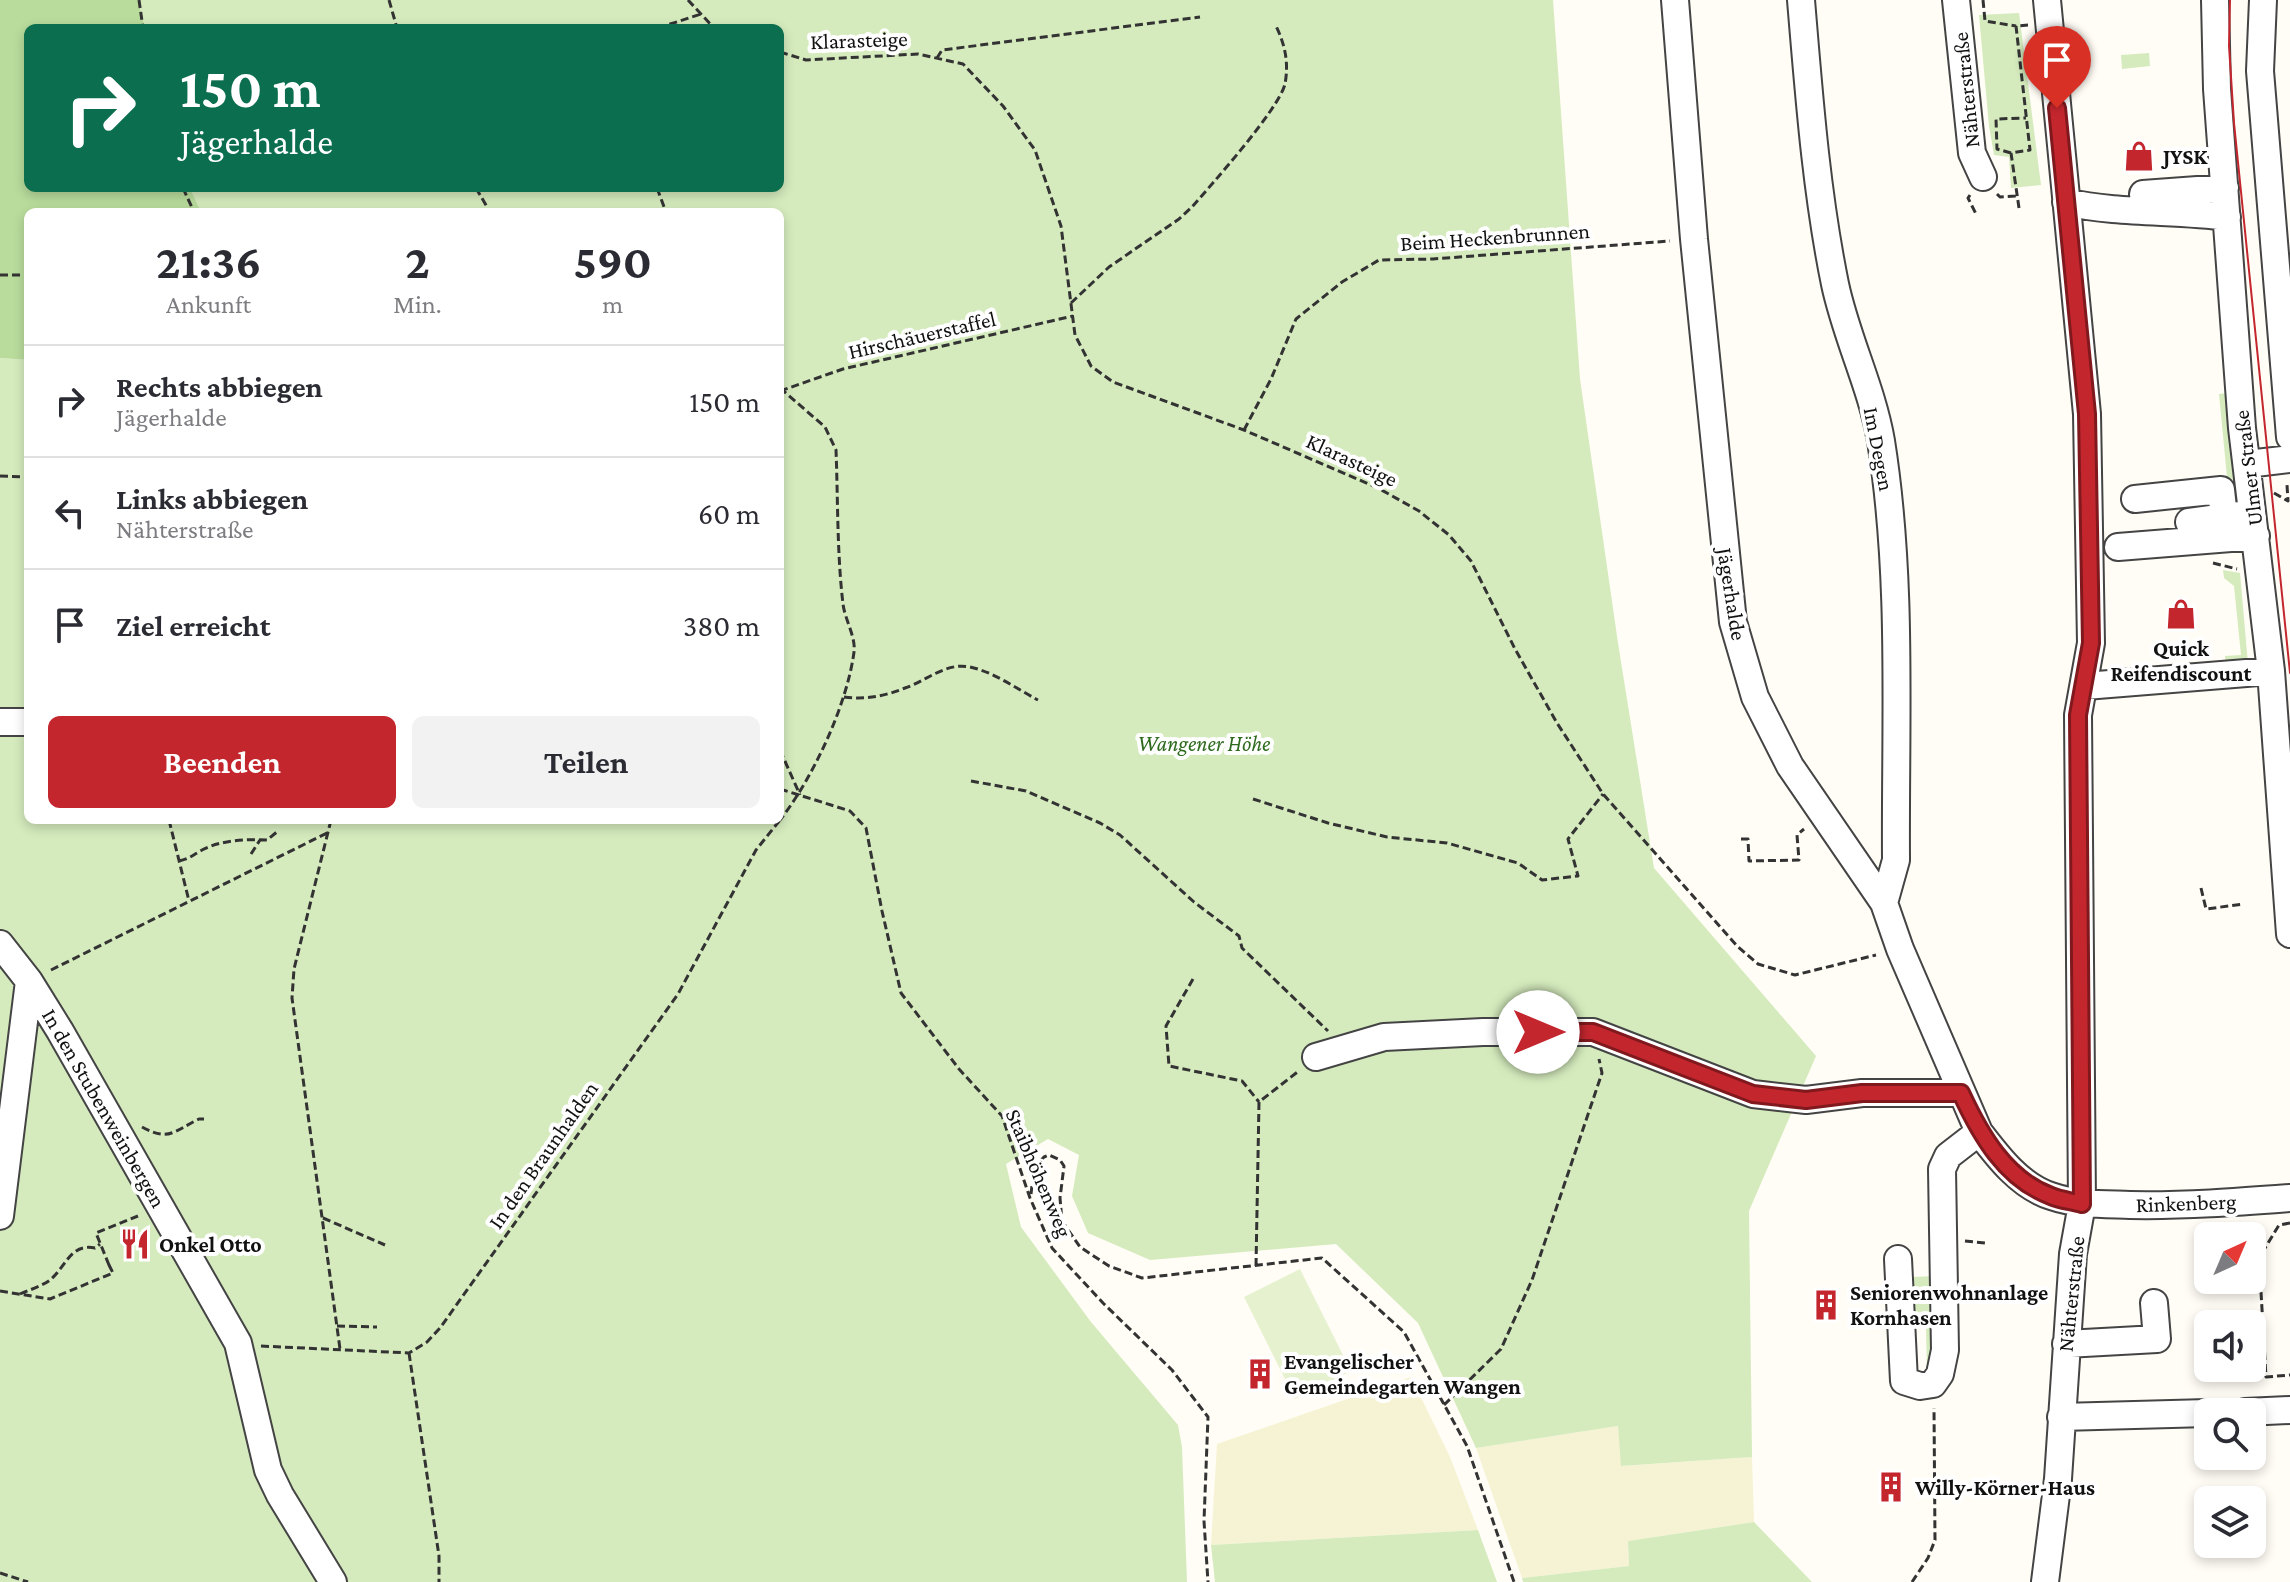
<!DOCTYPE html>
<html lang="de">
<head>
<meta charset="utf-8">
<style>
  body { margin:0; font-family:"Crimson Pro",serif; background:#f2f2f3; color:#2b2b33; height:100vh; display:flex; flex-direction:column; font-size:30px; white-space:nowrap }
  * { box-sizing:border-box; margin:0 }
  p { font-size:26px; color:#7c7c81 }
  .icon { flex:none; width:44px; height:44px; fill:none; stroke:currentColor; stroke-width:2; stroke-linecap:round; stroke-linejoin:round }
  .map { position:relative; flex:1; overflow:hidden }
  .sheet { position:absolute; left:24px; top:208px; width:760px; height:616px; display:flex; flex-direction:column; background:#fff; border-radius:12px; box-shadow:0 4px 12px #0003 }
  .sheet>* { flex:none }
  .banner { position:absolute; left:24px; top:24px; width:760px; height:168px; border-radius:12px; box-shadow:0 4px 12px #0003; background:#0b6e4f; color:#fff; overflow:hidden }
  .needle { width:52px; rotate:44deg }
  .controls { position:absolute; left:2194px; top:1222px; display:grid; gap:16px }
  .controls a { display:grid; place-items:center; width:72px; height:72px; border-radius:12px; background:#fff; box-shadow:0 4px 12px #0003; font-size:40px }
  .pin { position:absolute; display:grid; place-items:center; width:68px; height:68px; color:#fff; margin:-82px -34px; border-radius:50% 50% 50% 0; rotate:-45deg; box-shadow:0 0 8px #0007 }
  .pin .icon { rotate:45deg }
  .me { position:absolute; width:88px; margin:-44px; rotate:90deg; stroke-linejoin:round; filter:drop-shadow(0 0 6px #0008) }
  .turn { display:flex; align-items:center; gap:28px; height:168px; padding:0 24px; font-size:36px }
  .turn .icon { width:104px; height:104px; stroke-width:2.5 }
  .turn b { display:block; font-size:56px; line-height:68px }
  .eta { display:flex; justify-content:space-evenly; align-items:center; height:136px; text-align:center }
  .eta b { font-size:48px; font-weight:700; line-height:56px }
  .cta { display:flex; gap:16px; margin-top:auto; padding:16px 24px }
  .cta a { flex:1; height:92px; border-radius:12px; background:#c4262e; color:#fff; font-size:32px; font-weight:700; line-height:92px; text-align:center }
  .cta a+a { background:#f2f2f3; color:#2b2b33 }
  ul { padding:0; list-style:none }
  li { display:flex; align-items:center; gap:24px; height:112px; padding:0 24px; border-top:2px solid #e1e1e2 }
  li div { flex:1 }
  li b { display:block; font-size:30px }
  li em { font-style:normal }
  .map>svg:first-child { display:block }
  .farmland { fill:#f6f3d4 }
  .green { fill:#d5ebbd }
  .forest { fill:#b9dc9c }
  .pitch { fill:#e6f2cf }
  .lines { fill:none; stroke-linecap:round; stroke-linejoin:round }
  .minor-casing { stroke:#444; stroke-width:30 }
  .path { stroke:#333; stroke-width:3; stroke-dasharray:8 4; stroke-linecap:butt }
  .minor { stroke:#fff; stroke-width:26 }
  .tram { stroke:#c4262e; stroke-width:2 }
  .route-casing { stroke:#7f191e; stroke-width:20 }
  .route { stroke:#c4262e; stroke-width:14 }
  .labels { text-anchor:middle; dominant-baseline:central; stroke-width:8; stroke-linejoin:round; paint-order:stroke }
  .street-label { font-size:22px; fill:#111; stroke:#fff }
  .poi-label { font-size:22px; font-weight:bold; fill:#111; stroke:#fff; text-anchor:start }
  .park-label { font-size:22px; font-style:italic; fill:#2f6b1f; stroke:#fff }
</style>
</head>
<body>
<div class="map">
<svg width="2290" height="1582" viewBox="0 0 2290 1582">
  <rect width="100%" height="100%" fill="#fffdf5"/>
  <path class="farmland" d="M1411,1377L1450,1457L1478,1530L1211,1545L1217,1444Z
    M1618,1426L1622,1466L1752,1457L1754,1522L1628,1541L1629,1566L1522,1578L1476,1448Z"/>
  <path class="green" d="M138,0H1553L1580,379L1618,643L1654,868L1816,1056L1749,1211L1752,1457L1621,1466L1618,1426L1476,1448L1418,1323L1336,1244L1150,1260L1088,1233L1072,1196L1079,1155L1048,1139L1006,1164L1021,1227L1091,1322L1178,1425L1182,1447L1187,1582H0V358L28,360V820H780V212H201L190,188H780V28H145Z
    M2019,13L2041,185L2011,188L2009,157L1994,155L1989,126L1979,15Z
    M2149,53L2150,66L2122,69L2121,55Z
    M2228,393L2239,497L2229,498L2219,394Z
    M2223,570L2240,573L2248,664L2226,665L2225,656L2241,655L2234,586L2224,578Z
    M1935,1276L1938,1355L1927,1370L1926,1328H1913L1912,1277Z
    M1754,1522L1812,1582H1523L1522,1578L1629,1566L1628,1541Z
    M1478,1530L1497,1582H1215L1211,1545Z"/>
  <path class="forest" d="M0,0H138L145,28H28V188H190L201,212H28V360L0,358Z"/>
  <path class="pitch" d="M1300,1269L1351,1371L1295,1399L1244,1297Z"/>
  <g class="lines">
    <g class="minor-casing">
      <path id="minor" d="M1675,0L1694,239L1733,622L1755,697L1790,766L1884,903L1900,949L1979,1132C1998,1157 2020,1186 2051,1196C2077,1205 2104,1204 2130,1205C2184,1206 2237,1202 2290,1198
        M1801,0C1809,95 1816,191 1835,284C1846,337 1872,388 1881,441C1903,579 1895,721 1896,860L1884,903
        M1956,0L1972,153L1983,177
        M2215,0L2217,89L2242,428L2271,671L2290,934
        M2263,0L2260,71L2290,437
        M2143,194L2225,188
        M2066,202C2118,214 2174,210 2227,217
        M2247,464L2290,459
        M2135,499L2221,490L2224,517
        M2189,522L2241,515
        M2118,547L2256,536
        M2085,686L2271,671
        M0,722H28
        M0,944L29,981L60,1031L238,1343L268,1470L280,1495L333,1582
        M1316,1057L1384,1037L1483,1032H1593L1753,1094L1806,1100L1862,1093H1961
        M0,1216L29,981
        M1898,1259L1904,1381L1920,1386L1933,1384L1940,1374L1945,1350L1942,1169L1948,1156L1979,1132
        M2066,1344L2157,1339L2154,1303
        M2245,1412L2290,1410
        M2061,1417L2208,1413
        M2045,1582L2058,1479L2073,1254L2082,1204L2078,715L2091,643L2087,414L2047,0"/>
    </g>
    <path class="path" d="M139,0L143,28
      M389,0L397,28
      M688,0L714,28
      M1983,0L1985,21L2016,26
      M658,28L701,14
      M780,52L806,60L918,54L963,64L1003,106L1035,150L1061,226L1075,335L1091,366L1113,382L1244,430L1378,488L1419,511L1449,535L1471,561L1515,649L1557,723L1603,794L1737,946L1758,964L1795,975L1876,955
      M937,58L942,50L1200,17
      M2011,153L1997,149L1996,119L2026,118
      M183,188L194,212
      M476,188L490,212
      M657,188L666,212
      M1997,194L2000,197L2016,196
      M1970,195L1968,198L1976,214
      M2019,208L2011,153L2030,150L2016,26L2028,25
      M0,275H28
      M1071,303L1109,267L1179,219L1192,207C1212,184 1279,109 1285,84C1289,62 1285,44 1275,24
      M780,388L825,427L836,450C838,501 837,554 843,604C845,620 856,637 854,652C847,705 813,778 780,820
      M780,391L843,369L1073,316
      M1244,430L1271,379L1296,319L1342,282L1379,260L1433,259L1670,241
      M0,476L28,477
      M2274,493L2288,501L2287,485H2290
      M2213,563L2237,569
      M844,697C866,700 885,696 905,688C926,681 946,662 970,667C994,672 1017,689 1038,700
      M780,750L800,795
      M971,781L1026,791L1100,823L1120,835L1194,902L1239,936L1242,948L1328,1031
      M780,789L850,811L866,828L882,911L901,993L959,1069L1002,1116L1030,1198L1052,1248L1103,1303L1172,1370L1208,1417L1204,1521L1208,1582
      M1253,799L1328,823L1387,837L1447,843L1518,863L1542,880L1578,876L1568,839L1603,794
      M169,820L189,901
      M331,820L294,969L292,998L340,1349
      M1741,839H1748L1749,861L1799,860L1797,835L1804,829
      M251,854L260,840
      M179,861C189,859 193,855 202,850C221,840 246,839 267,840L278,831
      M2201,888L2206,909L2244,904
      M51,970L327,833
      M1193,979L1166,1026L1169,1066L1242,1081L1259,1102
      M142,1127C169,1142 174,1131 199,1119H204
      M1031,1194L1034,1168L1044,1157L1049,1155L1060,1160L1064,1166L1060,1198L1062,1221L1080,1247L1109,1266L1142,1278L1322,1258L1404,1332L1467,1446L1514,1582
      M323,1218L385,1245
      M2290,1223L2279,1225L2259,1258L2266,1377L2290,1375
      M1965,1241L1985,1243
      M109,1265L96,1233L138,1216
      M1256,1266L1259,1102L1300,1070
      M0,1291L50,1299L113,1273L109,1265L111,1264
      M20,1294C29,1290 42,1286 50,1280C66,1267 70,1243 95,1248L100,1244
      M337,1326L377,1327
      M261,1346L409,1353L427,1342L440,1328L678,994L756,850L780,820
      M409,1353L439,1556V1582
      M1444,1405L1501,1349L1532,1280L1602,1073L1599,1059
      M0,1573L28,1582
      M1912,1582L1928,1558L1935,1540L1934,1408"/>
    <use href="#minor" class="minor"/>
    <path class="tram" d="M2230,0L2229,46L2234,123L2290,673"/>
  </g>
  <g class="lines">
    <g class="route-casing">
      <path id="route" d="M1538,1032H1593L1753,1094L1806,1100L1862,1093H1961C1980,1134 2005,1179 2051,1196C2060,1200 2071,1201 2082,1204L2078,715L2091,643L2087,414L2057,108"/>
    </g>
    <use href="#route" class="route"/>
  </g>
  <defs>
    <g id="shop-bare" transform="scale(2.4)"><path d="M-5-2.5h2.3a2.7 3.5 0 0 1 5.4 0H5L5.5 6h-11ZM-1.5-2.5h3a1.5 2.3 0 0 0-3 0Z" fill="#c4262e" stroke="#fff" stroke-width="2.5" paint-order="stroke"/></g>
    <g id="restaurant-bare" transform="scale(2.4)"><path d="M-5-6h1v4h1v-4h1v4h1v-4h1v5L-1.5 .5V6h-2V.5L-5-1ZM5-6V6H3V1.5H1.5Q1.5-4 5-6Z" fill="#c4262e" stroke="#fff" stroke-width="2.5" paint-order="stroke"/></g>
    <g id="building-bare" transform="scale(2.4)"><path d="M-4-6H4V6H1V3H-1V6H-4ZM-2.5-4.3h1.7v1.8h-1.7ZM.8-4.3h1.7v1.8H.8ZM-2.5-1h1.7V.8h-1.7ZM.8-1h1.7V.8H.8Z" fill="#c4262e" stroke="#fff" stroke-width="2.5" paint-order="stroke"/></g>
  </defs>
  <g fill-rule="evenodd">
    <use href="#shop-bare" x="2139" y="156"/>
    <use href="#shop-bare" x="2181" y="614"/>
    <use href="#restaurant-bare" x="135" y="1244"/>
    <use href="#building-bare" x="1826" y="1305"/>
    <use href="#building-bare" x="1260" y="1374"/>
    <use href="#building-bare" x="1891" y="1487"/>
  </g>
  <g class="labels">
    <g class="street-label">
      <text transform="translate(859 40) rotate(-2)">Klarasteige</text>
      <text transform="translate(1966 90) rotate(-96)">Nähterstraße</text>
      <text transform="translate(1495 237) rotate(-4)">Beim Heckenbrunnen</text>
      <text transform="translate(922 335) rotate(-13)">Hirschäuerstaffel</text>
      <text transform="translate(1879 449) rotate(79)">Im Degen</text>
      <text transform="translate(1352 460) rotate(25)">Klarasteige</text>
      <text transform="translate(2248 468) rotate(-97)">Ulmer Straße</text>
      <text transform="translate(1732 594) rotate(81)">Jägerhalde</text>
      <text transform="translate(104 1108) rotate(60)">In den Stubenweinbergen</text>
      <text transform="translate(543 1155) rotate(-55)">In den Braunhalden</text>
      <text transform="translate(1039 1173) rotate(67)">Staibhöhenweg</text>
      <text transform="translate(2186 1203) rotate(-2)">Rinkenberg</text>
      <text transform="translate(2071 1294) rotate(-84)">Nähterstraße</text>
    </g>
    <g class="poi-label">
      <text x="2163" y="156">JYSK</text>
      <text x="2181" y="648" text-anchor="middle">Quick<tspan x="2181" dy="25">Reifendiscount</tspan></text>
      <text x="159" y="1244">Onkel Otto</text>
      <text x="1850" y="1292">Seniorenwohnanlage<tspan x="1850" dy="25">Kornhasen</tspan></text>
      <text x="1284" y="1361">Evangelischer<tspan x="1284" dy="25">Gemeindegarten Wangen</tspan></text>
      <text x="1915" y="1487">Willy-Körner-Haus</text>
    </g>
    <g class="park-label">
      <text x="1204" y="743">Wangener Höhe</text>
    </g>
  </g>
</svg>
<div class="controls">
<a><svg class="needle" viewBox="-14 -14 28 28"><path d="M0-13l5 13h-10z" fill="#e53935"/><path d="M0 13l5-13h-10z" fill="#7c7c81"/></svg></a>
<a><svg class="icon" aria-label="sound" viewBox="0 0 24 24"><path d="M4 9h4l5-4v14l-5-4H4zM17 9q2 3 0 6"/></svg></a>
<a><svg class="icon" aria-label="search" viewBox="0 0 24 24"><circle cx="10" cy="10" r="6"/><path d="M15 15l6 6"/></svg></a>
<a><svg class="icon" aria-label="layers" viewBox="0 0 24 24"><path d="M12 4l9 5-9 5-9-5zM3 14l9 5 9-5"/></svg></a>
</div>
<div class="pin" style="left:2057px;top:108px;background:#d93025"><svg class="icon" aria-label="arrive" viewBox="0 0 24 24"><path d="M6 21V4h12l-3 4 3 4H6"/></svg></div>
<svg class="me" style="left:1538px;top:1032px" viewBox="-20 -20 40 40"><circle r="19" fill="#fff"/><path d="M0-13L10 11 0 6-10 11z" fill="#c4262e"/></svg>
<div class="banner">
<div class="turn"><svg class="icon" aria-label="right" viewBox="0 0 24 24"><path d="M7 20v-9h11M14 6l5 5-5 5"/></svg><div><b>150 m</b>Jägerhalde</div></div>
</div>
<section class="sheet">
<div class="eta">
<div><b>21:36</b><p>Ankunft</p></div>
<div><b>2</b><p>Min.</p></div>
<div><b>590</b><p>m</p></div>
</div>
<ul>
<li><svg class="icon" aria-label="right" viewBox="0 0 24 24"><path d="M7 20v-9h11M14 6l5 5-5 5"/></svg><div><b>Rechts abbiegen</b><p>Jägerhalde</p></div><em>150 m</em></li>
<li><svg class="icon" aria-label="left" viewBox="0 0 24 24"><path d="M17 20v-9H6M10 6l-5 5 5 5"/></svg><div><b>Links abbiegen</b><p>Nähterstraße</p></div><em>60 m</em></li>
<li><svg class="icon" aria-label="arrive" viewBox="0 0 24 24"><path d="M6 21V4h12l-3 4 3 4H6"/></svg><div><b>Ziel erreicht</b></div><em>380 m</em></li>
</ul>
<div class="cta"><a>Beenden</a><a>Teilen</a></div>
</section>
</div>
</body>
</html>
